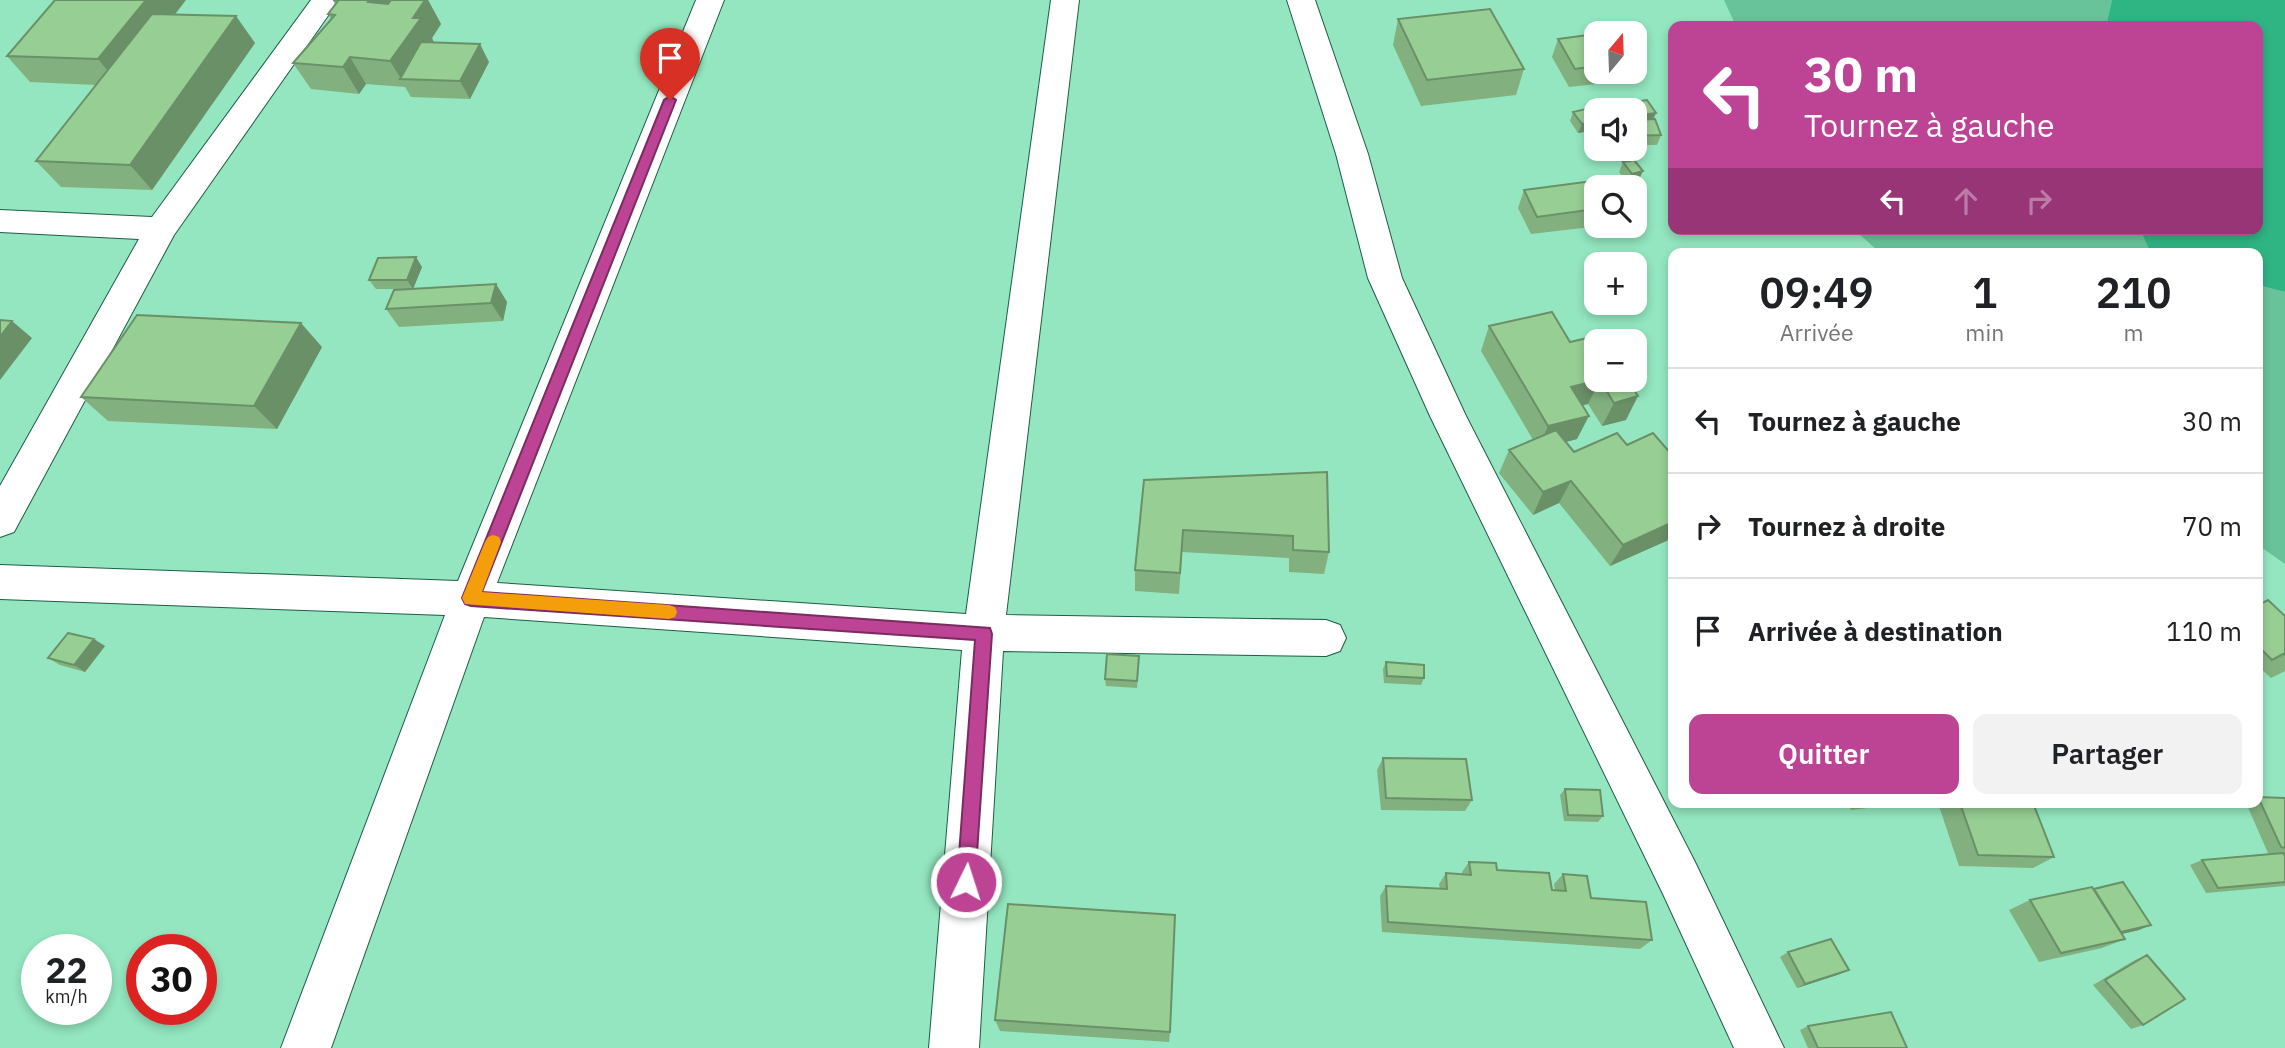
<!DOCTYPE html>
<html lang="fr">
<head>
<meta charset="utf-8">
<style>
  body { margin:0; font-family:"IBM Plex Sans",sans-serif; background:#f2f2f2; color:#202124; height:100vh; display:flex; flex-direction:column; font-size:26px; white-space:nowrap }
  * { box-sizing:border-box; margin:0 }
  p { font-size:23px; color:#757577 }
  .icon { flex:none; width:38px; height:38px; fill:none; stroke:currentColor; stroke-width:2; stroke-linecap:round; stroke-linejoin:round }
  .map { position:relative; flex:1; overflow:hidden }
  .panel { position:absolute; left:1668px; top:248px; width:595px; height:560px; display:flex; flex-direction:column; background:#fff; border-radius:14px; box-shadow:0 4px 10px #0003 }
  .panel>* { flex:none }
  .guide { position:absolute; left:1668px; top:21px; width:595px; height:214px; border-radius:14px; box-shadow:0 4px 10px #0003; background:#bd4395; color:#fff; overflow:hidden }
  .needle { width:46px; rotate:19deg }
  .fabs { position:absolute; left:1584px; top:21px; display:grid; gap:14px }
  .fabs a { display:grid; place-items:center; width:63px; height:63px; border-radius:14px; background:#fff; box-shadow:0 4px 10px #0003; font-size:35px }
  .speed { position:absolute; left:21px; top:934px; display:flex; gap:14px; font-size:35px; font-weight:700; text-align:center }
  .speed>* { display:grid; place-content:center; width:91px; height:91px; border-radius:50%; background:#fff; box-shadow:0 4px 10px #0003; line-height:1 }
  .speed small { font-size:18px; font-weight:400 }
  .speed .limit { border:10px solid #d22; background:#fff; color:#111 }
  .pin { position:absolute; display:grid; place-items:center; width:60px; height:60px; color:#fff; margin:-72px -30px; border-radius:50% 50% 50% 0; rotate:-45deg; box-shadow:0 0 7px #0007 }
  .pin .icon { rotate:45deg }
  .me { position:absolute; width:77px; margin:-38px; rotate:4deg; stroke-linejoin:round; filter:drop-shadow(0 0 5px #0008) }
  .turn { display:flex; align-items:center; gap:24px; height:147px; padding:0 21px; font-size:32px }
  .turn .icon { width:91px; height:91px; stroke-width:2.5 }
  .turn b { display:block; font-size:49px; line-height:60px }
  .lanes { display:flex; align-items:center; height:66px; padding:0 21px; background:#0003; justify-content:center; gap:35px; direction:ltr }
  .lanes .off { opacity:.35 }
  .eta { display:flex; justify-content:space-evenly; align-items:center; height:119px; text-align:center }
  .eta b { font-size:42px; font-weight:600; line-height:49px }
  .action { display:flex; gap:14px; margin-top:auto; padding:14px 21px }
  .action a { flex:1; height:80px; border-radius:14px; background:#bd4395; color:#fff; font-size:28px; font-weight:600; line-height:80px; text-align:center }
  .action a+a { background:#f2f2f2; color:#202124 }
  ul { padding:0; list-style:none }
  li { display:flex; align-items:center; gap:21px; height:105px; padding:0 21px; border-top:2px solid #e0e0e0 }
  li div { flex:1 }
  li b { display:block; font-size:26px }
  li em { font-style:normal }
  .map>svg:first-child { display:block }
  .green { fill:#68c39a }
  .forest { fill:#2fb583 }
  .lines { fill:none; stroke-linecap:round; stroke-linejoin:round }
  .minor-casing { stroke:#1d5e44; stroke-width:2 }
  .minor { fill:#fff; fill-rule:evenodd }
  .wall { fill:#82b17f }
  .shaded-wall { fill:#6a9068 }
  .building { fill:#97ce94; stroke:#6a9068; stroke-width:2 }
  .route { fill:#bd4395; stroke:#7b2c61; stroke-width:2 }
  .slow { fill:#f59e0b }
</style>
</head>
<body>
<div class="map">
<svg width="2285" height="1048" viewBox="0 0 2285 1048">
  <rect width="100%" height="100%" fill="#93e6bf"/>
  <path class="green" d="M1724,0H2112L2106,26H1736Z
    M1854,229H2140L2151,254H1881Z
    M2258,285L2285,292V564L2258,545Z"/>
  <path class="forest" d="M2112,0H2285V292L2258,285V254H2151L2140,229H2258V26H2106Z"/>
  <g class="lines">
    <g class="minor-casing">
      <path id="minor" d="M311,0H339L174,235L14,532L0,537V486L139,239L0,232V210L152,217Z
        M696,0H724L497,583L966,614L1051,0H1079L1006,615L1326,620L1340,625L1346,638L1340,651L1326,656L1003,651L979,1048H929L962,650L484,617L331,1048H281L445,615L0,599V565L458,581Z
        M1287,0H1315L1368,154L1402,278L1466,416L1695,862L1784,1048H1734L1663,894L1430,416L1368,278L1336,154Z"/>
    </g>
    <use href="#minor" class="minor"/>
  </g>
  <path class="wall" d="M333,0H428L441,24L432,38L434,43L489,62L470,99L411,97L405,87L366,84L359,94L311,89L293,63L331,19L328,14L335,4Z
    M175,14L255,43L152,190L61,187L36,161L96,85L30,82L7,56Z
    M1398,19L1524,69L1516,95L1421,106L1393,45Z
    M1596,34V72H1626L1622,81L1569,87L1552,57L1558,39Z
    M1613,105L1656,113L1653,119L1661,135L1657,145H1634V110H1610Z
    M1573,112L1596,116V130L1578,133L1570,121Z
    M1623,162L1643,171L1638,181L1628,183L1619,172Z
    M1596,187V226H1600L1531,234L1518,208L1524,190Z
    M422,267L413,289L496,284L507,302L503,321L399,327L386,309L409,289H376L369,280Z
    M1489,326L1570,342L1596,380H1631L1629,383L1626,420L1602,426L1588,404L1582,405L1577,439L1566,442L1574,452L1627,445L1672,455L1673,453V538L1610,566L1559,503L1533,515L1499,473L1509,450L1533,440L1481,351Z
    M322,347L277,429L108,421L81,397Z
    M1327,472L1329,552L1324,574L1289,572V558L1182,552L1179,594L1135,591V570L1144,480Z
    M2258,605L2285,616V671L2271,678L2260,668L2258,669Z
    M105,646L85,672L60,665L48,658Z
    M1386,662L1424,678L1421,685L1384,683L1383,669Z
    M1139,663L1137,688L1106,686L1105,679Z
    M1383,758L1472,800L1465,811L1381,810L1377,770Z
    M1565,789L1603,816L1598,822L1564,821L1560,795Z
    M2258,797L2285,798V854H2283L2285,856V886L2206,893L2190,865L2202,860L2274,853H2268L2246,803H2258Z
    M1847,803H1888L1884,806L1851,810Z
    M1938,803H2033L2054,857L2033,868L1959,866Z
    M1469,862L1497,870L1552,890L1555,891L1554,884L1563,874L1591,898L1652,940L1640,949L1382,932L1380,896L1386,886L1440,889L1439,884L1446,873L1462,874V872Z
    M2094,889L2139,930L2122,934L2125,939L2102,948L2039,962L2009,910L2030,900Z
    M1788,952L1840,974L1797,988L1780,957Z
    M2147,955L2143,1025L2131,1029L2093,985L2135,960Z
    M995,1020L1170,1032L1169,1042L1000,1031Z
    M1808,1026L1907,1048H1808L1800,1030Z"/>
  <path class="shaded-wall" d="M146,0H186L120,86L98,59Z
    M370,0H390L397,13L368,2Z
    M425,0H428L441,24L432,38L435,45L401,79L390,61L413,18Z
    M236,16L255,43L152,190L130,165Z
    M480,44L489,62L470,99L460,81Z
    M350,57L366,84L359,94L343,67Z
    M1656,113L1652,122L1634,125V116Z
    M1596,121V130L1578,133L1582,124Z
    M1643,171L1638,181L1628,183L1632,174Z
    M416,257L422,267L413,289L407,280Z
    M496,284L507,302L503,321L491,303Z
    M12,321L32,338L0,380V337Z
    M301,323L322,347L277,429L254,406Z
    M1600,380L1588,404L1560,411L1571,387Z
    M1638,396L1626,420L1602,426L1614,403Z
    M1589,416L1577,439L1538,449L1548,426Z
    M1571,481L1559,503L1533,515L1543,492Z
    M1673,522V538L1610,566L1623,545Z
    M94,639L105,646L85,672L74,665Z
    M2151,925L2139,930L2104,938L2116,934Z
    M1849,970L1840,974L1797,988L1805,984Z"/>
  <path class="building" d="M55,0H146L98,59L7,56Z
    M333,0H370L368,2L388,4L391,0H425L413,18H421L390,61L350,57L343,67L293,63L335,15L328,14L338,1Z
    M1490,9L1524,69L1427,80L1398,19Z
    M152,14L236,16L130,165L36,161Z
    M1596,34V66L1575,69L1558,39Z
    M421,42L480,44L460,81L400,79Z
    M1647,100L1656,113L1634,116V110H1616L1613,105Z
    M1590,108L1596,116V121L1582,124L1573,112Z
    M1655,119L1661,135L1634,136V120Z
    M1634,160L1643,171L1632,174L1623,162Z
    M1600,180L1604,187H1596V209L1537,217L1524,190Z
    M416,257L407,280H369L378,258Z
    M496,284L491,303L386,309L394,290Z
    M1552,312L1570,342L1609,333L1614,341H1596V380H1628L1638,396L1614,403L1600,380L1571,387L1589,416L1548,426L1489,326Z
    M137,315L301,323L254,406L81,397Z
    M0,320L12,321L0,337Z
    M1556,430L1574,452L1617,433L1627,445L1653,433L1673,456V522L1623,545L1571,481L1543,492L1509,450Z
    M1327,472L1329,552L1293,550V536L1183,530L1180,573L1135,570L1144,480Z
    M2268,600L2285,616V655L2283,654L2272,660L2258,646V605Z
    M68,633L94,639L74,665L48,658Z
    M1107,654L1139,656L1137,681L1105,679Z
    M1386,662L1424,665V678L1387,676Z
    M1383,758L1466,759L1472,800L1386,798Z
    M1565,789L1600,790L1603,816L1568,815Z
    M2258,797L2285,798V848L2281,847Z
    M1960,803H2033L2054,857L1978,855Z
    M2283,853L2285,856V882L2218,888L2202,860Z
    M1469,862L1496,863L1497,870L1549,873L1552,890L1566,891L1563,874L1587,876L1591,898L1646,902L1652,940L1388,922L1386,886L1447,889L1446,873L1471,875Z
    M2123,882L2151,925L2121,932L2094,889Z
    M2092,887L2125,939L2061,953L2030,900Z
    M1008,904L1175,915L1170,1032L995,1020Z
    M1831,939L1849,970L1805,984L1788,952Z
    M2147,955L2185,999L2143,1025L2105,980Z
    M1891,1012L1907,1048H1818L1808,1026Z"/>
  <path class="route" d="M670,96L676,100L482,592L990,628L992,634L975,882L973,889L966,892L959,889L957,882L975,640L471,606L465,604L462,598L664,100Z"/>
  <path class="slow" d="M493,535L499,537L501,542L482,592L669,605L675,607L677,612L675,617L669,619L465,604L462,598L485,542L488,537Z"/>
</svg>
<div class="fabs">
<a><svg class="needle" viewBox="-14 -14 28 28"><path d="M0-13l5 13h-10z" fill="#e53935"/><path d="M0 13l5-13h-10z" fill="#757577"/></svg></a>
<a><svg class="icon" aria-label="sound" viewBox="0 0 24 24"><path d="M4 9h4l5-4v14l-5-4H4zM17 9q2 3 0 6"/></svg></a>
<a><svg class="icon" aria-label="search" viewBox="0 0 24 24"><circle cx="10" cy="10" r="6"/><path d="M15 15l6 6"/></svg></a>
<a>+</a>
<a>−</a>
</div>
<div class="speed"><div>22<small>km/h</small></div><div class="limit">30</div></div>
<div class="pin" style="left:670px;top:100px;background:#d93025"><svg class="icon" aria-label="arrive" viewBox="0 0 24 24"><path d="M6 21V4h12l-3 4 3 4H6"/></svg></div>
<svg class="me" style="left:966px;top:882px" viewBox="-20 -20 40 40"><circle r="17" fill="#bd4395" stroke="#fff" stroke-width="3"/><path d="M0-11L8 9 0 5-8 9z" fill="#fff"/></svg>
<div class="guide">
<div class="turn"><svg class="icon" aria-label="left" viewBox="0 0 24 24"><path d="M17 20v-9H6M10 6l-5 5 5 5"/></svg><div><b>30 m</b>Tournez à gauche</div></div>
<div class="lanes"><svg class="icon" aria-label="left" viewBox="0 0 24 24"><path d="M17 20v-9H6M10 6l-5 5 5 5"/></svg><svg class="icon off" aria-label="ahead" viewBox="0 0 24 24"><path d="M12 20V5M6 11l6-6 6 6"/></svg><svg class="icon off" aria-label="right" viewBox="0 0 24 24"><path d="M7 20v-9h11M14 6l5 5-5 5"/></svg></div>
</div>
<section class="panel">
<div class="eta">
<div><b>09:49</b><p>Arrivée</p></div>
<div><b>1</b><p>min</p></div>
<div><b>210</b><p>m</p></div>
</div>
<ul>
<li><svg class="icon" aria-label="left" viewBox="0 0 24 24"><path d="M17 20v-9H6M10 6l-5 5 5 5"/></svg><div><b>Tournez à gauche</b></div><em>30 m</em></li>
<li><svg class="icon" aria-label="right" viewBox="0 0 24 24"><path d="M7 20v-9h11M14 6l5 5-5 5"/></svg><div><b>Tournez à droite</b></div><em>70 m</em></li>
<li><svg class="icon" aria-label="arrive" viewBox="0 0 24 24"><path d="M6 21V4h12l-3 4 3 4H6"/></svg><div><b>Arrivée à destination</b></div><em>110 m</em></li>
</ul>
<div class="action"><a>Quitter</a><a>Partager</a></div>
</section>
</div>
</body>
</html>
